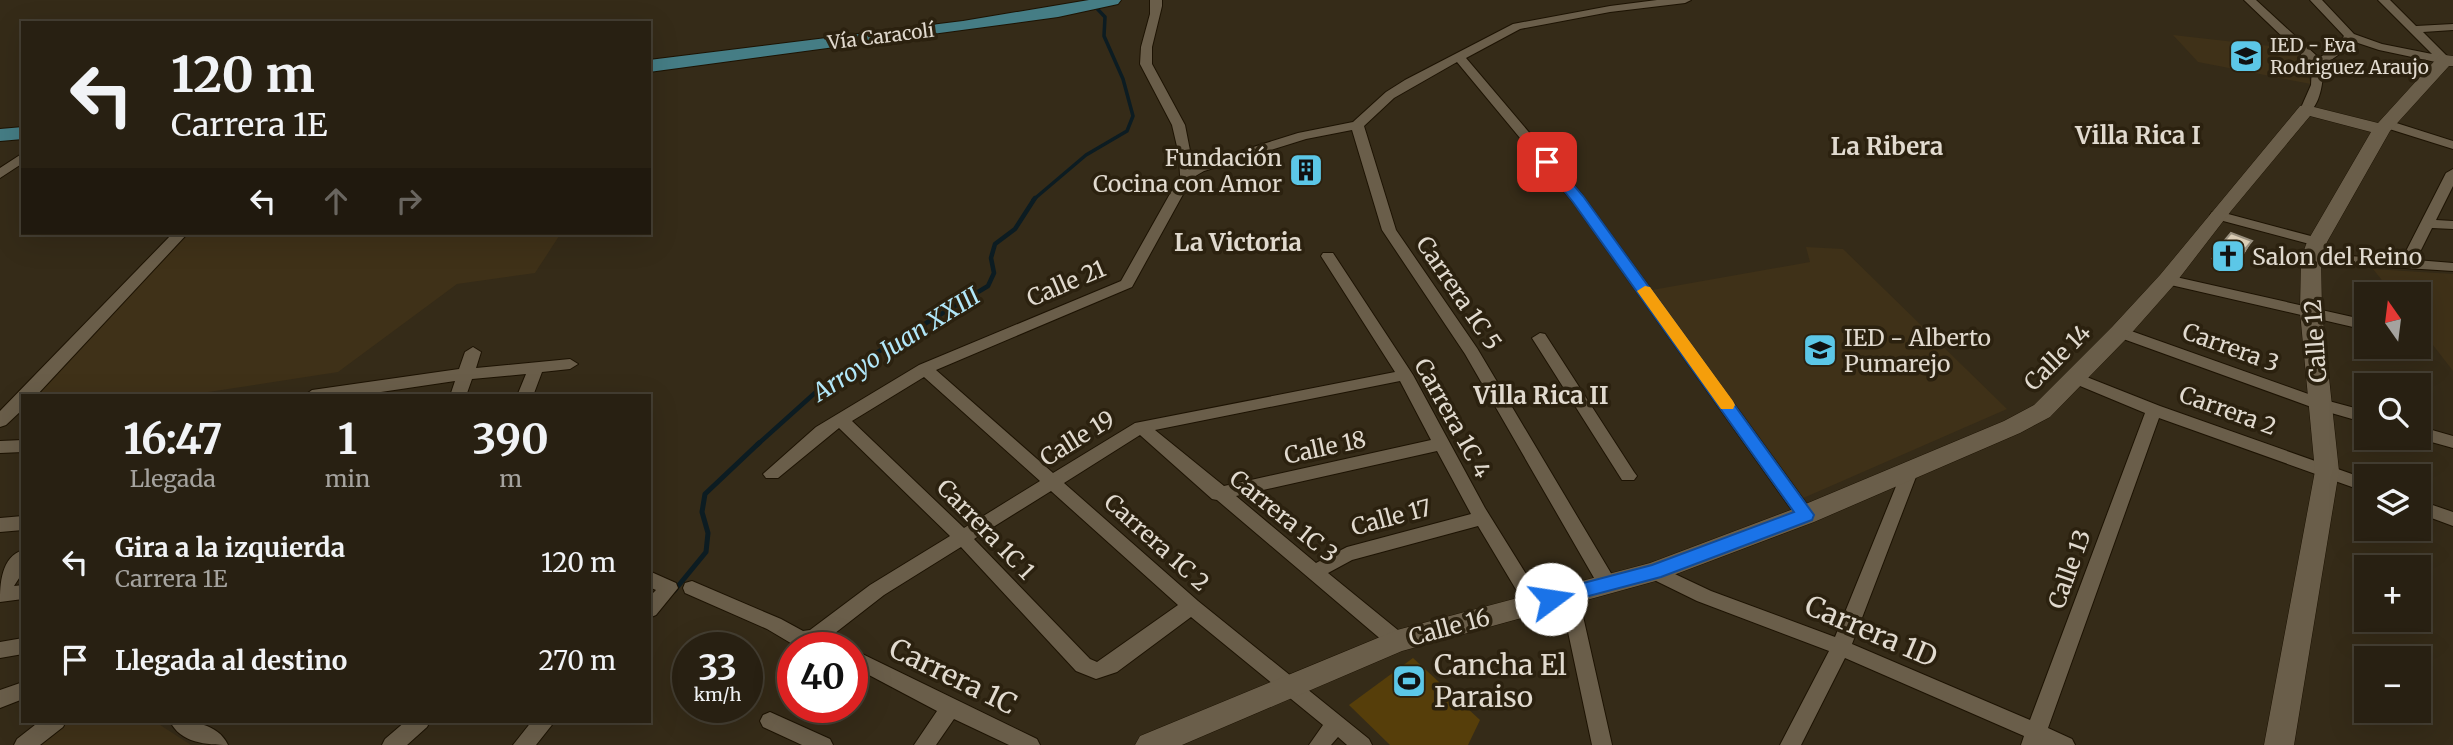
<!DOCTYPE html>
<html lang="es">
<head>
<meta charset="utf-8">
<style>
  body { margin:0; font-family:Merriweather,serif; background:#342d20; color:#f1f3f6; height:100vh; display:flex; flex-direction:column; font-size:26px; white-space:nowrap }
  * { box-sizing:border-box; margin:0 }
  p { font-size:23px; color:#a5a39f }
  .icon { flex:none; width:38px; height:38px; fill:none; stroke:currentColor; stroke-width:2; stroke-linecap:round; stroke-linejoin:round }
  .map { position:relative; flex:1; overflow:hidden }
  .sheet { position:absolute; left:21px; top:394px; width:630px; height:329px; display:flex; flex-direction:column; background:#282012; border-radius:0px; box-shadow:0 7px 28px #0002,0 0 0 2px #443e32 }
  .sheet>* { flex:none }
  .top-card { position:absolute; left:21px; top:21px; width:630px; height:214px; border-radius:0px; box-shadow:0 7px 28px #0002,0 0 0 2px #443e32; background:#282012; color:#f1f3f6; overflow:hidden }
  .needle { width:46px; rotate:346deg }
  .buttons { position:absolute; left:2354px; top:282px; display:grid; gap:14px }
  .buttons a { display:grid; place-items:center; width:77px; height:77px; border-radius:0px; background:#282012; box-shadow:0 7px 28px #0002,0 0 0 2px #443e32; font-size:35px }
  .speed { position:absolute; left:672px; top:632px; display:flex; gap:14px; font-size:35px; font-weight:700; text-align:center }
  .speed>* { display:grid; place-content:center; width:91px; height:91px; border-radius:50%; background:#282012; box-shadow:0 7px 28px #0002,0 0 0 2px #443e32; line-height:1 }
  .speed small { font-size:18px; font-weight:400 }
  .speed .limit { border:10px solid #d22; background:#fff; color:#111 }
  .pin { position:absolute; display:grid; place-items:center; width:60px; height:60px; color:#fff; margin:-30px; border-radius:14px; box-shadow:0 4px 10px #0006 }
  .me { position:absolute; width:77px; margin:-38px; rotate:76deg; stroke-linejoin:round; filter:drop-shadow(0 0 5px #0008) }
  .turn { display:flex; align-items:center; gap:24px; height:147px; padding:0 35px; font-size:32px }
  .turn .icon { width:91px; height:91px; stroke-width:2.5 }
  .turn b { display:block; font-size:49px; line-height:60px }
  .lanes { display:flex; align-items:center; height:66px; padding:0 35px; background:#0003; justify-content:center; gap:35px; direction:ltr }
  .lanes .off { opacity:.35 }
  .eta { display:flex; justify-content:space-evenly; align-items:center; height:119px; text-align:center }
  .eta b { font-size:42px; font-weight:700; line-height:49px }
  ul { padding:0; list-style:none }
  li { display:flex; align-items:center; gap:21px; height:98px; padding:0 35px }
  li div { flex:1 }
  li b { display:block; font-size:26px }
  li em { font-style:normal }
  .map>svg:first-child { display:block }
  .built { fill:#3f3118 }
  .green { fill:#563e0a }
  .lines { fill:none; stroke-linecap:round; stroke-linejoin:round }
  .stream-far2 { stroke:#0c1c22; stroke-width:3.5 }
  .stream-far1 { stroke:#0c1c22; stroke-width:4.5 }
  .stream { stroke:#0c1c22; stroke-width:5 }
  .street-casing { stroke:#1d1303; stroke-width:2 }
  .secondary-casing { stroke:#1d1303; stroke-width:1 }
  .primary-casing { stroke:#1d1303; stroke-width:2 }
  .street { fill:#6a5e4a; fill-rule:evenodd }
  .secondary { fill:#6a5e4a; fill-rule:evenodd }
  .primary { fill:#457d85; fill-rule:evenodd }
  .wall { fill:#bbb09d }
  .shaded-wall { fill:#99907f }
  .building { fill:#dacdb6; stroke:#99907f; stroke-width:2 }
  .route { fill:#1a73e8; stroke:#114b97; stroke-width:2 }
  .slow { fill:#f59e0b }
  .labels { text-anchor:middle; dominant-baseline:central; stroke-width:7; stroke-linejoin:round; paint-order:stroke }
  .far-street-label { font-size:19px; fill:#e1dacf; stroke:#2b210f }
  .far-poi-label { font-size:19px; fill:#e1dacf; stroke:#2b210f; text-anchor:start }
  .poi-label { font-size:23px; fill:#e1dacf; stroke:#2b210f; text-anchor:start }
  .street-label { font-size:23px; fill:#e1dacf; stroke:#2b210f }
  .neighbourhood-label { font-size:24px; font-weight:bold; fill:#e1dacf; stroke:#2b210f }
  .water-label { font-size:24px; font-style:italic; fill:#b1e7f9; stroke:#2b210f }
  .near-street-label { font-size:28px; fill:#e1dacf; stroke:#2b210f }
  .near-poi-label { font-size:28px; fill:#e1dacf; stroke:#2b210f; text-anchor:start }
</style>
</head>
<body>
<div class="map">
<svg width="2453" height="745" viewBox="0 0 2453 745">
  <rect width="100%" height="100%" fill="#352b18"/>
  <path class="built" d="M2173,35L2298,49L2311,84L2198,62Z
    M186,233H561L535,273L457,284L338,372L189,395L31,396Z
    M1806,247L1843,249L2007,409L1801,499L1652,290L1810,262Z
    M2373,269L2453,274V371L2419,327L2418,294H2393Z
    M70,721H154L191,745H39Z"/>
  <path class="green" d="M1413,658L1480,720L1468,745H1390L1349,705Z"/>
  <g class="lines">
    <path class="stream-far2" d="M1033,200L1086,155L1127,131L1133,116L1123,79L1104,36L1105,17L1089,0"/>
    <path class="stream-far1" d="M757,445L826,383L988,286L994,273L991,258L995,244L1015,229L1035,198"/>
    <path class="stream" d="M674,591L706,552L708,533L702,512L705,494L759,443"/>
    <g class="street-casing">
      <path id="street" d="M1150,0H1162V6L1152,47V64L1185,125L1193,166L1298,133L1353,122L1386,92L1405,80L1513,24L1610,6L1657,0H1691L1685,3L1610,12L1520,29L1466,58L1583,196L1811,510L1814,515L1811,520H1799L1573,202L1457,62L1394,98L1364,126L1396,230L1477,348L1615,580L1617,585L1615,590L1608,592L1601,590L1465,354L1382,230L1352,130L1306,139L1204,171L1192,178L1132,287L936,370L1053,473L1135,423L1395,372L1321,256L1323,253H1333L1413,375L1485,508L1541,598L1543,603L1541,608L1534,611L1527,608L1478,526L1352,560L1328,573L1404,635L1407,641L1404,647L1397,649L1390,647L1217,500L1212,499L1140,435L1064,483L1198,601L1369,739L1372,745H1347L1338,737L1331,745H1309L1323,725L1191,617L1117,672L1096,679L1076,671L961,547L884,595L830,637L841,642L843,648L794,645L767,629L685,593L683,588L685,583L692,581L781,619L803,631L810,630L870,585L950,536L839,428L778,478H766L763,474L816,427L919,365L1121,281L1180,176L1179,155L1172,125L1140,64L1141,47L1150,14ZM924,377L1040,481L964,528L852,421ZM1400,381L1431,440L1224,486L1155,430ZM1437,451L1471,514L1347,547L1316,563L1236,496ZM1051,491L1178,605L1097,662L1090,659L974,539Z
        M2244,0H2256L2319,58L2337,46L2344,36L2310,0H2322L2354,34L2382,44L2432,54L2378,0H2390L2416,26L2453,24V30L2423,32L2451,60L2445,64L2379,50L2352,41L2345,50L2324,65C2323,80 2321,107 2306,114L2302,113L2300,110L2311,85L2312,65Z
        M2387,120L2453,141V149L2383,127L2381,124Z
        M23,153V163L0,178V168Z
        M2453,169V186L2436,220L2453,221V229L2432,228L2416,260L2453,263V271L2311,262L2304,258L2311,254L2402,259L2446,173Z
        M2217,211L2322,239L2324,242L2317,246L2212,218L2210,215L2212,212Z
        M173,233H188L36,396H23V409L6,425L0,427V411Z
        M2167,275L2366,320V330L2162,283L2160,280Z
        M2120,327L2325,400L2366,411V423L2314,408L2115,336L2112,332L2115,328Z
        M1540,333L1545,334L1634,472L1637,476L1634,480H1622L1532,338Z
        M473,347L481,352L476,368L570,359L578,364L570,369L542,372L533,396H517L526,374L472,379L466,396H450L455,381L354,396H304L312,390L459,369L465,352Z
        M2074,372L2160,406L2366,479V492L2159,418L2048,728L2072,739L2075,745H2021L2024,736L1845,658L1801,745H1780L1829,651L1697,601L1648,577L1645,572L1648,567L1654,565L1660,567L1711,591L1835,637L1903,469L1905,465H1917L1919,469L1852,644L2030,720L2145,413L2068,381L2066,377L2068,373Z
        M2418,426L2453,436V448L2417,438Z
        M23,440V452L0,453V441Z
        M2418,500L2453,512V526L2418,513Z
        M23,516V530L0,532V518Z
        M23,550V572L14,586L23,585V599L0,602C0,584 1,557 23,550Z
        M649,571L676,583L678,588L656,615L649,618V597L656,590L649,587Z
        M1569,587L1576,589L1578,594L1612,745H1592L1560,594L1562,589Z
        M23,638V654L0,658V642Z
        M852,649L1037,739L1040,745H1009L954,719L936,745H914L937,711L852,666Z
        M23,682V699L0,708V690Z
        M770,712L830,739L833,745H802L763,727L760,721L763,715Z
        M40,721H66L63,727L40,745H14L17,739Z
        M170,721C191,721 218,723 228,745C207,745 180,743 170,721Z
        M406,721H430L427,727L407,745H382L385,739Z
        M532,721H555L536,745H513Z"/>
    </g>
    <g class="secondary-casing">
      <path id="secondary" d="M2445,55L2453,56V66H2449L2390,131L2327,242L2321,258L2322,312L2339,471L2294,745H2264L2315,471L2300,312L2301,258L2307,242L2371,132L2310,116L2231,211L2174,285L2128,337L2050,417L2020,433L1814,522L1663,579L1402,651L1182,745H1135L1140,736L1397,630L1650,563L1796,508L2004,421L2034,405L2112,327L2160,275L2300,106L2306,105L2378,123L2439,56Z"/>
    </g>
    <g class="primary-casing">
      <path id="primary" d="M1089,0H1121L1118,4L1058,17L649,72V60L963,21Z
        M23,127V139L0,141V129Z"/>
    </g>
    <use href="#street" class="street"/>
    <use href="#secondary" class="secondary"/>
    <use href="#primary" class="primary"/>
  </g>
  <path class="wall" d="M2252,241L2244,254L2232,267L2211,259L2219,247Z"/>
  <path class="shaded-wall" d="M2252,241L2244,254L2232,267L2240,255Z"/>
  <path class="building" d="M2231,233L2252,241L2240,255L2219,247Z"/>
  <path class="route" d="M1547,158L1552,160L1583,196L1814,515L1812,520L1661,577L1551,606L1545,604L1542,599L1545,593L1652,565L1794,512L1573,202L1541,162Z"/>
  <path class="slow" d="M1645,286L1650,287L1733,401L1735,405L1733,409H1721L1637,291Z"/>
  <defs>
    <g id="school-square" transform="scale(1.75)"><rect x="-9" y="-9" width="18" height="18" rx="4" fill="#5cc7e7" stroke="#2b210f"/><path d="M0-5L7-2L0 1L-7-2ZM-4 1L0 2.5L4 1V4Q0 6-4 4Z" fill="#111"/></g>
    <g id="building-square" transform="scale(1.75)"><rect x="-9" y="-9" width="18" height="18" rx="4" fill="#5cc7e7" stroke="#2b210f"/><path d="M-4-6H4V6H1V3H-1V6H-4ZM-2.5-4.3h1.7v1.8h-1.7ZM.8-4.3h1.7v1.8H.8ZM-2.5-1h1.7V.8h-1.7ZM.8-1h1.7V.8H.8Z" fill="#111"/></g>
    <g id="church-square" transform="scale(1.75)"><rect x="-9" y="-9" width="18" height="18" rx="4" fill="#5cc7e7" stroke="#2b210f"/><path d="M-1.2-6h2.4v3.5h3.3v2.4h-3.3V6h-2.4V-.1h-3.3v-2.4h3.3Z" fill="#111"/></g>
    <g id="stadium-square" transform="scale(1.75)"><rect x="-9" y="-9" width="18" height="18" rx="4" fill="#5cc7e7" stroke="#2b210f"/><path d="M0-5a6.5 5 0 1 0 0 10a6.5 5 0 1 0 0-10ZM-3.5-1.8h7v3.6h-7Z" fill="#111"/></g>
  </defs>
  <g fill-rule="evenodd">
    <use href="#school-square" x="2246" y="56"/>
    <use href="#building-square" x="1306" y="170"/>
    <use href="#church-square" x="2228" y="256"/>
    <use href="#school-square" x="1820" y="350"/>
    <use href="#stadium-square" x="1409" y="681"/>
  </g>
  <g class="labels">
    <g class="far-street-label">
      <text transform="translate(881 36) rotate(-7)">Vía Caracolí</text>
    </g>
    <g class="far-poi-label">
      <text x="2270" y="45">IED - Eva<tspan x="2270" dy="22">Rodriguez Araujo</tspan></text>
    </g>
    <g class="poi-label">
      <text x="1282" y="157" text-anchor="end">Fundación<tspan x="1282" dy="26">Cocina con Amor</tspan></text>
      <text x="2252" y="256">Salon del Reino</text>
      <text x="1844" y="337">IED - Alberto<tspan x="1844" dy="26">Pumarejo</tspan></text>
    </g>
    <g class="street-label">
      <text transform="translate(1066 283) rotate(-23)">Calle 21</text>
      <text transform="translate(1459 293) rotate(56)">Carrera 1C 5</text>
      <text transform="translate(2315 341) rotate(-94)">Calle 12</text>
      <text transform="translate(2231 347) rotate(20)">Carrera 3</text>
      <text transform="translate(2057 357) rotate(-45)">Calle 14</text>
      <text transform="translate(2228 410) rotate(20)">Carrera 2</text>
      <text transform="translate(1453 418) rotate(61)">Carrera 1C 4</text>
      <text transform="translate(1077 438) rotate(-32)">Calle 19</text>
      <text transform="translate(1325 447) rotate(-12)">Calle 18</text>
      <text transform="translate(1284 516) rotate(39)">Carrera 1C 3</text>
      <text transform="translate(1391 517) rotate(-15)">Calle 17</text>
      <text transform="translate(986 529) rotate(46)">Carrera 1C 1</text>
      <text transform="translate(1157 542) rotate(42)">Carrera 1C 2</text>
      <text transform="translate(2069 569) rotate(-70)">Calle 13</text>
      <text transform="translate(1449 627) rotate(-15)">Calle 16</text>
    </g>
    <g class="neighbourhood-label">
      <text x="2138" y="135">Villa Rica I</text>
      <text x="1887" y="146">La Ribera</text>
      <text x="1238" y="242">La Victoria</text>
      <text x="1541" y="395">Villa Rica II</text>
    </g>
    <g class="water-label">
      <text transform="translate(896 344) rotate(-32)">Arroyo Juan XXIII</text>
    </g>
    <g class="near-street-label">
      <text transform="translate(1871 631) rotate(23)">Carrera 1D</text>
      <text transform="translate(953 676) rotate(26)">Carrera 1C</text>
    </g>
    <g class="near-poi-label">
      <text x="1434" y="665">Cancha El<tspan x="1434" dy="32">Paraiso</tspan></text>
    </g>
  </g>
</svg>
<div class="buttons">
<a><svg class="needle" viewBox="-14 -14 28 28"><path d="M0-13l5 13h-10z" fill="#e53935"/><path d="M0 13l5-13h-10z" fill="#a5a39f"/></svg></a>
<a><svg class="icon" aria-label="search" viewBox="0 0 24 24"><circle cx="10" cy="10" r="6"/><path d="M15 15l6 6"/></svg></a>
<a><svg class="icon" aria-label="layers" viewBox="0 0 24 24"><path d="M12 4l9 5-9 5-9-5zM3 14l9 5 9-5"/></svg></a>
<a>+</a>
<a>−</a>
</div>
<div class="speed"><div>33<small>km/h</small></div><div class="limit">40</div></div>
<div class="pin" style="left:1547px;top:162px;background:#d93025"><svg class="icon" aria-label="arrive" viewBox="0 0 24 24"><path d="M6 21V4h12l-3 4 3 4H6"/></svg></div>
<svg class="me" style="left:1551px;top:599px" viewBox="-20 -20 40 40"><circle r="19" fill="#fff"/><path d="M0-13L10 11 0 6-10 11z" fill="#1a73e8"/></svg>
<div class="top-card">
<div class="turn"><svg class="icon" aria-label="left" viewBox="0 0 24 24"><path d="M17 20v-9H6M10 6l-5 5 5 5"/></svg><div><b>120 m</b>Carrera 1E</div></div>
<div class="lanes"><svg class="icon" aria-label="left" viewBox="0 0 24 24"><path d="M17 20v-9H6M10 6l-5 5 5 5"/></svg><svg class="icon off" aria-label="ahead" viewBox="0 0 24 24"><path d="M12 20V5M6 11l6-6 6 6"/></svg><svg class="icon off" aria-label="right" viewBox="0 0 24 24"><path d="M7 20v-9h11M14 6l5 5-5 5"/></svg></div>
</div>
<section class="sheet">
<div class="eta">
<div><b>16:47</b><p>Llegada</p></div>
<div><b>1</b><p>min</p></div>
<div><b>390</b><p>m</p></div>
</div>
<ul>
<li><svg class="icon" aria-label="left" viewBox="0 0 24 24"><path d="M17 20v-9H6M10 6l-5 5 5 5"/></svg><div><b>Gira a la izquierda</b><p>Carrera 1E</p></div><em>120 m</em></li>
<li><svg class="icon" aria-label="arrive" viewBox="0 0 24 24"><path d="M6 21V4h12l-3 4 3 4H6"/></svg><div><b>Llegada al destino</b></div><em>270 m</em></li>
</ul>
</section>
</div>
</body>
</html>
